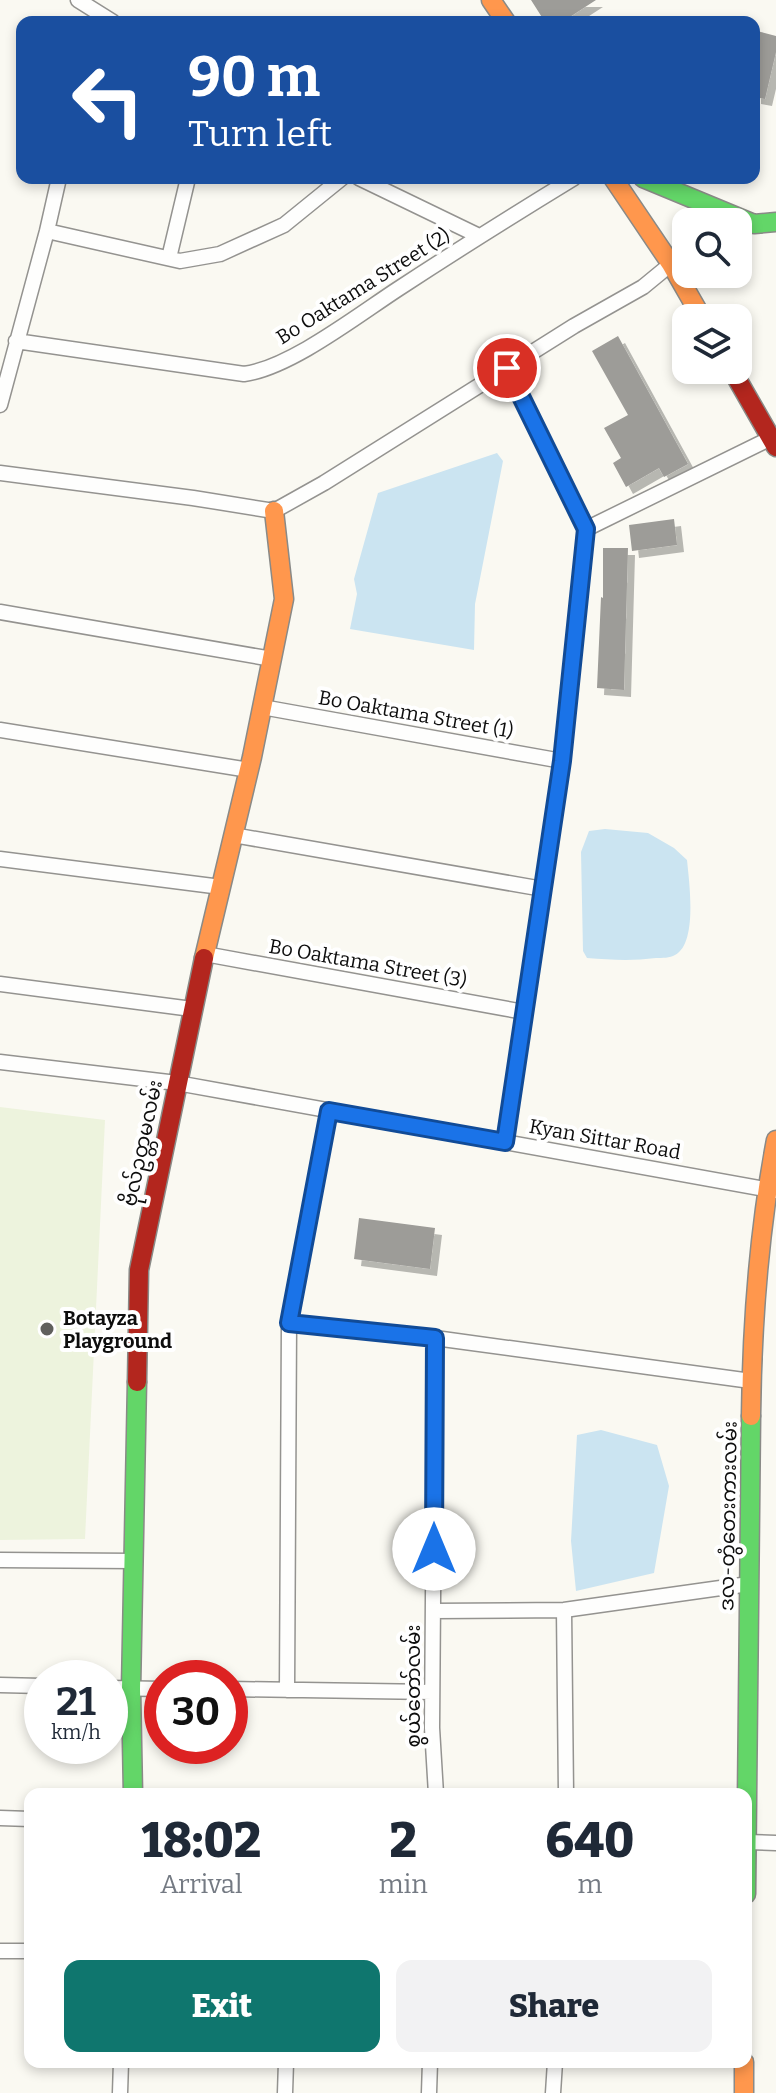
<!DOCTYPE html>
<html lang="en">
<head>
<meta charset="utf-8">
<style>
  body { margin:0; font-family:Bitter,"Noto Sans Myanmar",serif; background:#f2f2f3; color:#1f2937; height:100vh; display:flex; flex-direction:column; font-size:30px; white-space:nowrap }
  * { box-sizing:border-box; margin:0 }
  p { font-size:26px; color:#747a83 }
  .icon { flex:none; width:44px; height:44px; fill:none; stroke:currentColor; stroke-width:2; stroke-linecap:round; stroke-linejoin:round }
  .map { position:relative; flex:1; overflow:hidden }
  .side { position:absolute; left:24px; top:1788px; width:728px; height:280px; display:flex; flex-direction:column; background:#fff; border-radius:16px; box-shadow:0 4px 12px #0003 }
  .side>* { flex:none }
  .guide { position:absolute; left:16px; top:16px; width:744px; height:168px; border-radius:16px; box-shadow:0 4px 12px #0003; background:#1a4fa0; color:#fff; overflow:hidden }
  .controls { position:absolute; left:672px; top:208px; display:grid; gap:16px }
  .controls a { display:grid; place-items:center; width:80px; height:80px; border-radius:16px; background:#fff; box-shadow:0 4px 12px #0003; font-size:40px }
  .speed { position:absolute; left:24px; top:1660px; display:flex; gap:16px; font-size:40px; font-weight:700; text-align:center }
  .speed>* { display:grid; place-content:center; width:104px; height:104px; border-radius:50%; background:#fff; box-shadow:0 4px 12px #0003; line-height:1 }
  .speed small { font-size:20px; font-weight:400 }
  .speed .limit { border:12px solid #d22; background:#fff; color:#111 }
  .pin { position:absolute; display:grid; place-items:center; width:68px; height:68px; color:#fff; margin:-34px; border:4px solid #fff; border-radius:50%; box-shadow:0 2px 8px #0007 }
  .me { position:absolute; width:88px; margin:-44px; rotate:0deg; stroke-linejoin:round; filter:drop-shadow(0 0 6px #0008) }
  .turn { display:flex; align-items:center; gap:28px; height:168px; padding:0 40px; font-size:36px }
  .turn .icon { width:104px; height:104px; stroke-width:2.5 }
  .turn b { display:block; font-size:56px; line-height:68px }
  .eta { display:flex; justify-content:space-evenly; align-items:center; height:136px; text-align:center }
  .eta b { font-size:48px; font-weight:800; line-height:56px }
  .primary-button { display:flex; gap:16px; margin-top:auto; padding:16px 40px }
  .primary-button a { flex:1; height:92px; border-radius:16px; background:#0f766e; color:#fff; font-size:32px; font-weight:800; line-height:92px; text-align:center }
  .primary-button a+a { background:#f2f2f3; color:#1f2937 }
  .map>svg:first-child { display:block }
  .pitch { fill:#edf3dd }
  .water { fill:#cbe4f1 }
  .building { fill:#9d9c98; filter:url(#shadow) }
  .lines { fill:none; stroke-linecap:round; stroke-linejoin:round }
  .street-casing { stroke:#949390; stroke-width:17 }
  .fast-casing { stroke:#8a8a87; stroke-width:21 }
  .slow-casing { stroke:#8a8a87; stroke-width:21 }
  .jam-casing { stroke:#8a8a87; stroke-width:21 }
  .street { stroke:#fefefd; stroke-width:14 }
  .fast { stroke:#63d668; stroke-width:18 }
  .slow { stroke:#ff974d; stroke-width:18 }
  .jam { stroke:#b3261e; stroke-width:18 }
  .route-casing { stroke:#114b97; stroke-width:20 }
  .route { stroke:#1a73e8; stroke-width:14 }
  .poi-dot { fill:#60605d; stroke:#fff; stroke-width:3 }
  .labels { text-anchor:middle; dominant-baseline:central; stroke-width:8; stroke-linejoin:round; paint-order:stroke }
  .street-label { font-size:20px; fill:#0d0d0d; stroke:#fff }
  .poi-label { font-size:20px; font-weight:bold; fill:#0d0d0d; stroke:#fff; text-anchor:start }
</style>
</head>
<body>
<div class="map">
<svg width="776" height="2093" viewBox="0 0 776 2093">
  <defs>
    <filter id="shadow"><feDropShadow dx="7" dy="7" stdDeviation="0" flood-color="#0004"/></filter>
  </defs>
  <rect width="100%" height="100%" fill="#faf9f2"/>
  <path class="pitch" d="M0,1107L105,1120L85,1539L0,1540Z"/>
  <path class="water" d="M497,453L503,461L475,604L474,650L350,629L357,594L354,579L378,493Z
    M605,829L648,833L674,848L687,860C689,881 698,943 675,955C670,958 662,958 656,958C633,961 611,960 587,958L583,951L581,852L589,831Z
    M601,1430L657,1445L669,1486L654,1573L576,1591L571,1541L577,1435Z"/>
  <path class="building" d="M531,0H596L562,22H545Z
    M757,31L776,36V52L765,99L754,97V38L756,39Z
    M618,336L688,464L664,477L659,468L626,487L613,463L621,458L604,428L628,415L592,351Z
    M674,519L677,545L632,551L629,525Z
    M603,548H628L624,690L597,688L601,597L603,598Z
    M359,1218L435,1228L430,1269L354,1259Z"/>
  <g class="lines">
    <g class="street-casing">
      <path id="street" d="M78,0L113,22
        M359,178L479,236
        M47,231L180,261L220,254L284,225L342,178
        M169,258L188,178
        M16,341L244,374C290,368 358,315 398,289C456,251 515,214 574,178
        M0,405L47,231L59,178
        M0,473L193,498L274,511L324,483L574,326L643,287L671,264
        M586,529L771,438
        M0,612L272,659
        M262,707L562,761
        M0,730L249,770
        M233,835L543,889
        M0,859L221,887
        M205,954L524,1012
        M0,984L192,1009
        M0,1062L177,1083L776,1191
        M505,1142L562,761L586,529L507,368
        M289,1323L435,1338L751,1381
        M435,1338L432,1728L436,1794
        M0,1560L135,1561
        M564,1610L566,1794
        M433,1611L564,1610L749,1584
        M0,1685L42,1686
        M110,1688L162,1689
        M230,1689L432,1692
        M287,1690L289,1323L329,1111
        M0,1818L30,1819
        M746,1842L776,1843
        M0,1951H30
        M120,2093L121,2062
        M285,2093L286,2062
        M429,2093L430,2062
        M553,2093L555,2062"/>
    </g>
    <g class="fast-casing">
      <path id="fast" d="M643,178L754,224L776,222
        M133,1794L131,1689L137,1382
        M746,1894L751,1416"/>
    </g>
    <g class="slow-casing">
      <path id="slow" d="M491,0L506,22
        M613,178L671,264L702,318
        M204,958L252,757L284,599L274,511
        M751,1416C752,1324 759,1230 776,1140
        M744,2062V2093"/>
    </g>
    <g class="jam-casing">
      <path id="jam" d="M732,370L776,447
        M137,1382L139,1270L204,958"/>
    </g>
    <use href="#street" class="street"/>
    <use href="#fast" class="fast"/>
    <use href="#slow" class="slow"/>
    <use href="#jam" class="jam"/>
  </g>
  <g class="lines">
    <g class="route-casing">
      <path id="route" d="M434,1549L435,1338L289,1323L329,1111L505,1142L562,761L586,529L507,368"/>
    </g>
    <use href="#route" class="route"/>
  </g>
  <circle class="poi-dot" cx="47" cy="1329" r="8"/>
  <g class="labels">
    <g class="street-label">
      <text transform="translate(363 286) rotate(-32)">Bo Oaktama Street (2)</text>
      <text transform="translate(416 714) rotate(10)">Bo Oaktama Street (1)</text>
      <text transform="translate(368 963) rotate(10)">Bo Oaktama Street (3)</text>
      <text transform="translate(605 1139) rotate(10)">Kyan Sittar Road</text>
      <text transform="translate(142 1143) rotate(-78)">ဗိုလ်ဥတ္တမလမ်း</text>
      <text transform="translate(728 1516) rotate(-89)">ဒလ-တွံတေးကားလမ်း</text>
      <text transform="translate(413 1686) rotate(-90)">စွယ်တော်လမ်း</text>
    </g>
    <g class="poi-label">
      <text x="63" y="1318">Botayza<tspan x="63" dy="23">Playground</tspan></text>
    </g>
  </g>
</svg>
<div class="controls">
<a><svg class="icon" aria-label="search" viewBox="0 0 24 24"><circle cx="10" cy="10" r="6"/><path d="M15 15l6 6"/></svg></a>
<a><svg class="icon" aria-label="layers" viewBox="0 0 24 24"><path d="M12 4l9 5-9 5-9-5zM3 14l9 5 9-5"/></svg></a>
</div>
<div class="speed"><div>21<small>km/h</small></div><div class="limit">30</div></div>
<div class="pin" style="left:507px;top:368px;background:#d93025"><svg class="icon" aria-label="arrive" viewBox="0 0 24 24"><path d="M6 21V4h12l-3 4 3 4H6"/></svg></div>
<svg class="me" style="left:434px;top:1549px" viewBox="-20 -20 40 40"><circle r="19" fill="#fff"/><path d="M0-13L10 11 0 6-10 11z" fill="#1a73e8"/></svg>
<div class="guide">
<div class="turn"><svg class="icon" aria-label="left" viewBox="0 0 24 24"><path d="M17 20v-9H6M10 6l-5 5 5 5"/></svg><div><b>90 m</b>Turn left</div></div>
</div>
<section class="side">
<div class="eta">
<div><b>18:02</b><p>Arrival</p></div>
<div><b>2</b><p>min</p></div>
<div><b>640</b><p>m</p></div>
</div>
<div class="primary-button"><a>Exit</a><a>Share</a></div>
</section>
</div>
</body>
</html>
